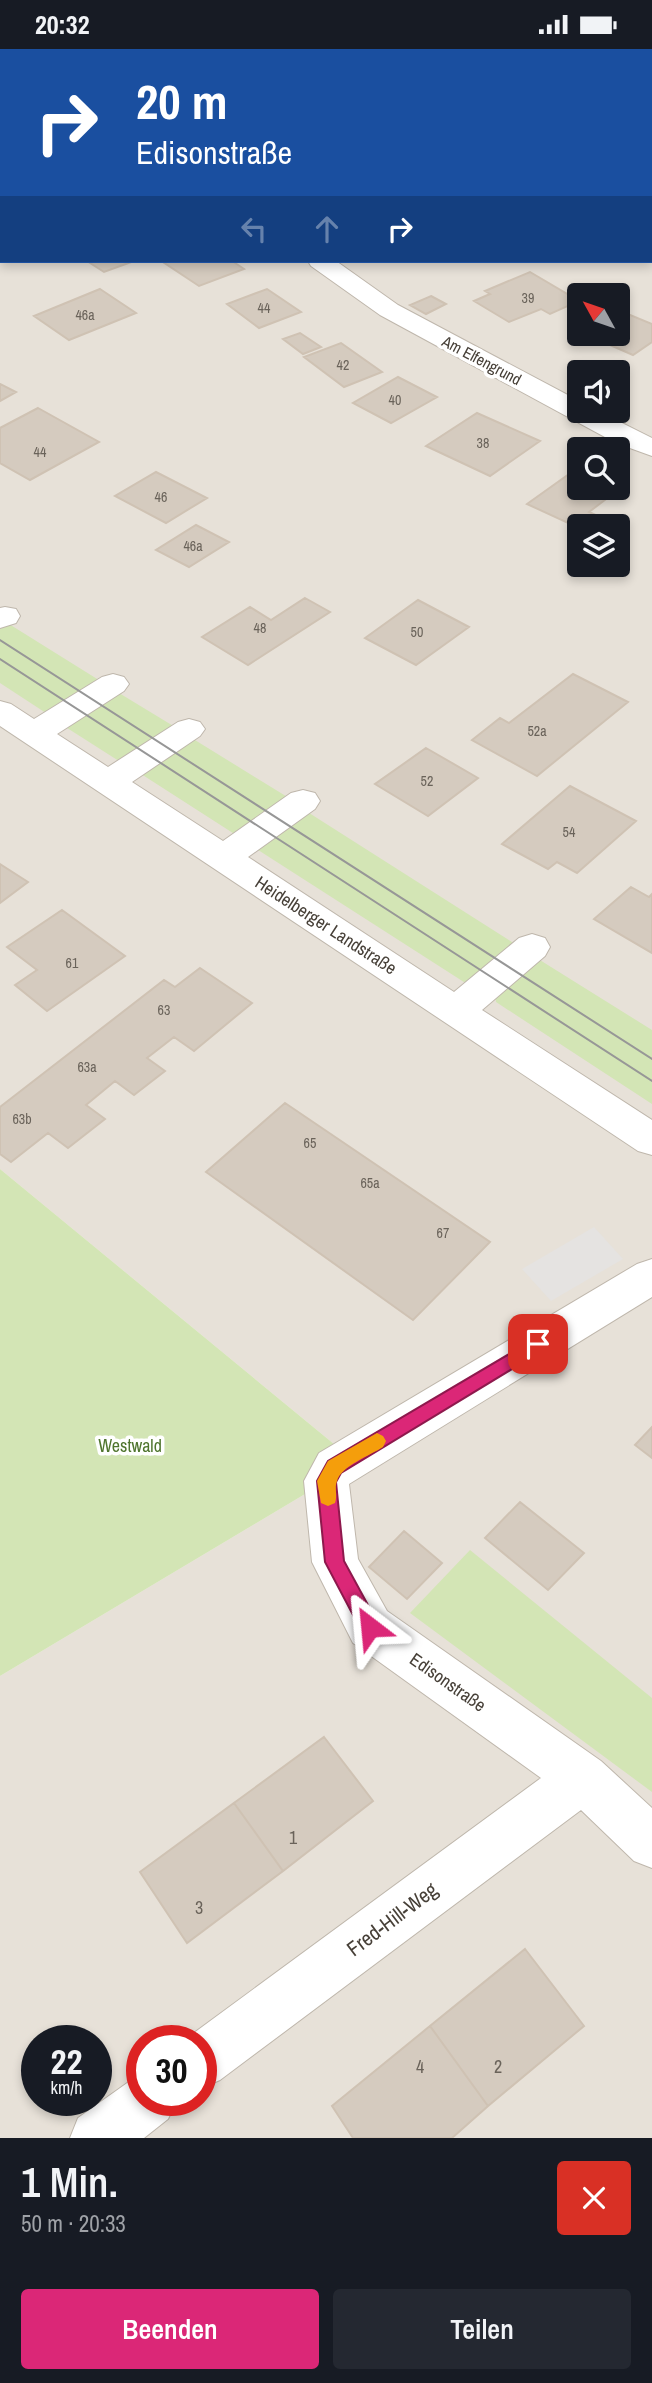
<!DOCTYPE html>
<html lang="de">
<head>
<meta charset="utf-8">
<style>
  body { margin:0; font-family:"Archivo Narrow",sans-serif; background:#242831; color:#f1f3f6; height:100vh; display:flex; flex-direction:column; font-size:26px; white-space:nowrap }
  * { box-sizing:border-box; margin:0 }
  p { font-size:23px; color:#9ea1a6 }
  .icon { flex:none; width:38px; height:38px; fill:none; stroke:currentColor; stroke-width:2; stroke-linecap:round; stroke-linejoin:round }
  .map { position:relative; height:2089px; overflow:hidden }
  .details { display:flex; flex-direction:column; background:#171b24; flex:1 }
  .details>* { flex:none }
  .banner { position:absolute; left:0px; top:0px; width:653px; height:214px; box-shadow:0 4px 10px #0003; background:#1a4fa0; color:#fff; overflow:hidden }
  .needle { width:46px; rotate:310deg }
  .tools { position:absolute; left:567px; top:234px; display:grid; gap:14px }
  .tools a { display:grid; place-items:center; width:63px; height:63px; border-radius:7px; background:#171b24; box-shadow:0 4px 10px #0003; font-size:35px }
  .speed { position:absolute; left:21px; top:1976px; display:flex; gap:14px; font-size:35px; font-weight:700; text-align:center }
  .speed>* { display:grid; place-content:center; width:91px; height:91px; border-radius:50%; background:#171b24; box-shadow:0 4px 10px #0003; line-height:1 }
  .speed small { font-size:18px; font-weight:400 }
  .speed .limit { border:10px solid #d22; background:#fff; color:#111 }
  .pin { position:absolute; display:grid; place-items:center; width:60px; height:60px; color:#fff; margin:-30px; border-radius:14px; box-shadow:0 4px 10px #0006 }
  .me { position:absolute; width:77px; margin:-38px; rotate:331deg; stroke-linejoin:round; filter:drop-shadow(0 0 5px #0008) }
  .turn { display:flex; align-items:center; gap:24px; height:147px; padding:0 21px; font-size:32px }
  .turn .icon { width:91px; height:91px; stroke-width:2.5 }
  .turn b { display:block; font-size:49px; line-height:60px }
  .lanes { display:flex; align-items:center; height:66px; padding:0 21px; background:#0003; justify-content:center; gap:35px; direction:ltr }
  .lanes .off { opacity:.35 }
  .round { display:grid; place-items:center; flex:none; width:74px; height:74px; border-radius:7px; background:#242831 }
  .head { display:flex; align-items:center; justify-content:space-between; height:119px; padding:0 21px }
  h1 { font-size:42px; font-weight:600; line-height:52px }
  .primary-button { display:flex; gap:14px; margin-top:auto; padding:14px 21px }
  .primary-button a { flex:1; height:80px; border-radius:7px; background:#db2777; color:#fff; font-size:28px; font-weight:600; line-height:80px; text-align:center }
  .primary-button a+a { background:#242831; color:#f1f3f6 }
  .status { display:flex; justify-content:space-between; align-items:center; height:49px; padding:0 35px; background:#171b24; direction:ltr }
  .status svg { height:19px; fill:currentColor }
  .map>svg:first-child { display:block }
  .residential { fill:#e7e1d8; fill-rule:evenodd }
  .green { fill:#d3e5b5 }
  .parking { fill:#e5e3e1 }
  .building { fill:#d5cbbf; stroke:#cfc2b3; stroke-width:2 }
  .lines { fill:none; stroke-linecap:round; stroke-linejoin:round }
  .minor-casing { stroke:#bfb7ac; stroke-width:2 }
  .minor { fill:#fff; fill-rule:evenodd }
  .tram { stroke:#979797; stroke-width:2 }
  .route { fill:#db2777; stroke:#8e194d; stroke-width:2 }
  .slow { fill:#f59e0b }
  .labels { text-anchor:middle; dominant-baseline:central; stroke-width:7; stroke-linejoin:round; paint-order:stroke }
  .number-label { font-size:14px; fill:#6a635a }
  .far-street-label { font-size:16px; fill:#474038; stroke:#fff }
  .street-label { font-size:18px; fill:#474038; stroke:#fff }
  .park-label { font-size:18px; fill:#4f752e; stroke:#fff }
  .near-number-label { font-size:18px; fill:#6a635a }
  .near-street-label { font-size:21px; fill:#474038; stroke:#fff }
</style>
</head>
<body>
<div class="status"><b>20:32</b><svg viewBox="0 0 49 12"><path d="M0 12V9h3v3zM5 12V6h3v6zM10 12V3h3v9zM15 12V0h3v12zM26 1h20v11H26zM47 4h2v5h-2z"/></svg></div>
<div class="map">
<svg width="652" height="2089" viewBox="0 0 652 2089">
  <rect width="100%" height="100%" fill="#f4f0e9"/>
  <path class="residential" d="M0,0H652V2089H0V1627L357,1414L0,1120ZM2,2H651V212H2ZM579,247H618V285H579ZM579,324H618V362H579ZM579,401H618V439H579ZM579,478H618V516H579ZM37,1992H96V2051H37ZM142,1992H201V2051H142Z"/>
  <path class="green" d="M9,575L102,633L49,666L0,634V580Z
    M119,644L175,678L122,714L64,677Z
    M190,688L289,749L236,786L138,723Z
    M306,762L515,895L467,935L255,799Z
    M535,908L652,981V1055L496,953L495,943Z
    M0,1120L357,1414L0,1627Z
    M470,1501L652,1649V1743L410,1564Z"/>
  <path class="parking" d="M594,1178L623,1210L551,1252L522,1220Z"/>
  <path class="building" d="M87,212H134L104,223Z
    M165,212H232L244,220L199,237L163,213Z
    M530,223L579,252L550,265L541,260L509,273L474,252L490,245L485,242Z
    M100,240L136,264L69,291L34,267Z
    M267,240L301,263L259,279L227,255Z
    M431,247L446,255L426,265L410,256Z
    M618,261L652,275V293L633,306L585,285H618Z
    M300,284L321,298L303,305L283,290Z
    M341,294L382,323L344,338L304,308Z
    M398,328L437,348L391,374L353,354Z
    M0,335L16,343L0,352Z
    M38,359L99,393L30,431L0,414V379Z
    M477,364L540,392L490,427L426,397Z
    M579,418V439H618V436L622,438L589,463L611,473L604,478L579,479L527,455Z
    M156,423L207,449L166,474L115,447Z
    M196,476L229,493L189,518L156,501Z
    M305,549L330,563L248,616L202,588L250,558L271,571Z
    M418,551L469,578L416,616L365,589Z
    M573,625L628,653L537,727L472,691L500,669L509,674Z
    M426,699L478,729L428,767L375,735Z
    M570,737L636,772L577,824L557,813L548,820L502,795Z
    M0,815L28,833L0,854Z
    M631,838L649,848L652,845V904L594,870Z
    M62,861L125,907L47,962L15,936L37,921L7,898Z
    M200,919L252,954L194,1002L174,988L147,1009L165,1022L134,1046L115,1032L86,1056L105,1070L68,1099L48,1084L11,1113L0,1105V1058L164,931L175,938Z
    M285,1054L490,1193L413,1271L206,1123Z
    M652,1378V1409L635,1396Z
    M520,1453L584,1504L548,1541L485,1489Z
    M404,1482L442,1514L407,1550L369,1518Z
    M324,1688L373,1752L283,1822L234,1754Z
    M234,1754L283,1822L187,1894L140,1823Z
    M525,1900L584,1977L488,2057L430,1977Z
    M430,1977L488,2057L452,2089H353L332,2057Z"/>
  <g class="lines">
    <g class="minor-casing">
      <path id="minor" d="M0,0H14L15,2H2V8Z
        M308,212H336L398,256L579,352V362H598L652,389V407L616,394L380,266L311,217Z
        M5,558L16,560L20,567L16,574L0,579V559Z
        M113,625L124,628L129,635L124,642L57,685L108,718L178,673L189,670L200,673L205,680L200,687L132,733L223,792L291,744L303,741L315,744L320,752L315,760L248,808L454,943L519,889L532,885L545,889L550,898L545,907L482,961L652,1071V1106L638,1102L0,677V652L11,655L34,670L102,628Z
        M652,1210V1248L349,1435L358,1510L387,1562L601,1712L652,1759V1819L634,1812L581,1761L220,2031L201,2039V1992H183L541,1729L353,1594L312,1513L304,1432L319,1404L637,1215Z
        M142,2026V2051H177L168,2070L144,2089H70L78,2069L130,2032Z"/>
    </g>
    <use href="#minor" class="minor"/>
    <path class="tram" d="M0,591L652,1010
      M0,610L652,1032"/>
  </g>
  <path class="route" d="M538,1288L545,1290L547,1295L545,1300L341,1424L336,1433L344,1512L380,1578L377,1585L370,1587L363,1585L325,1513L317,1432L328,1412Z"/>
  <path class="slow" d="M377,1384L383,1387L386,1392L383,1398C371,1406 341,1417 337,1432C334,1439 338,1446 335,1454L328,1457L321,1454L317,1432L328,1412Z"/>
  <g class="labels">
    <g class="number-label">
      <text x="528" y="249">39</text>
      <text x="264" y="259">44</text>
      <text x="85" y="266">46a</text>
      <text x="343" y="316">42</text>
      <text x="395" y="351">40</text>
      <text x="483" y="394">38</text>
      <text x="40" y="403">44</text>
      <text x="161" y="448">46</text>
      <text x="193" y="497">46a</text>
      <text x="260" y="579">48</text>
      <text x="417" y="583">50</text>
      <text x="537" y="682">52a</text>
      <text x="427" y="732">52</text>
      <text x="569" y="783">54</text>
      <text x="72" y="914">61</text>
      <text x="164" y="961">63</text>
      <text x="87" y="1018">63a</text>
      <text x="22" y="1070">63b</text>
      <text x="310" y="1094">65</text>
      <text x="370" y="1134">65a</text>
      <text x="443" y="1184">67</text>
    </g>
    <g class="far-street-label">
      <text transform="translate(482 311) rotate(28)">Am Elfengrund</text>
    </g>
    <g class="street-label">
      <text transform="translate(326 876) rotate(33)">Heidelberger Landstraße</text>
      <text transform="translate(448 1633) rotate(35)">Edisonstraße</text>
    </g>
    <g class="park-label">
      <text x="130" y="1396">Westwald</text>
    </g>
    <g class="near-number-label">
      <text x="293" y="1788">1</text>
      <text x="199" y="1858">3</text>
      <text x="420" y="2017">4</text>
      <text x="498" y="2017">2</text>
    </g>
    <g class="near-street-label">
      <text transform="translate(392 1870) rotate(-37)">Fred-Hill-Weg</text>
    </g>
  </g>
</svg>
<div class="tools">
<a><svg class="needle" viewBox="-14 -14 28 28"><path d="M0-13l5 13h-10z" fill="#e53935"/><path d="M0 13l5-13h-10z" fill="#9ea1a6"/></svg></a>
<a><svg class="icon" aria-label="sound" viewBox="0 0 24 24"><path d="M4 9h4l5-4v14l-5-4H4zM17 9q2 3 0 6"/></svg></a>
<a><svg class="icon" aria-label="search" viewBox="0 0 24 24"><circle cx="10" cy="10" r="6"/><path d="M15 15l6 6"/></svg></a>
<a><svg class="icon" aria-label="layers" viewBox="0 0 24 24"><path d="M12 4l9 5-9 5-9-5zM3 14l9 5 9-5"/></svg></a>
</div>
<div class="speed"><div>22<small>km/h</small></div><div class="limit">30</div></div>
<div class="pin" style="left:538px;top:1295px;background:#d93025"><svg class="icon" aria-label="arrive" viewBox="0 0 24 24"><path d="M6 21V4h12l-3 4 3 4H6"/></svg></div>
<svg class="me" style="left:370px;top:1578px" viewBox="-20 -20 40 40"><path d="M0-17L14 15 0 8-14 15z" fill="#db2777" stroke="#fff" stroke-width="4"/></svg>
<div class="banner">
<div class="turn"><svg class="icon" aria-label="right" viewBox="0 0 24 24"><path d="M7 20v-9h11M14 6l5 5-5 5"/></svg><div><b>20 m</b>Edisonstraße</div></div>
<div class="lanes"><svg class="icon off" aria-label="left" viewBox="0 0 24 24"><path d="M17 20v-9H6M10 6l-5 5 5 5"/></svg><svg class="icon off" aria-label="ahead" viewBox="0 0 24 24"><path d="M12 20V5M6 11l6-6 6 6"/></svg><svg class="icon" aria-label="right" viewBox="0 0 24 24"><path d="M7 20v-9h11M14 6l5 5-5 5"/></svg></div>
</div>
</div>
<section class="details">
<div class="head"><div><h1>1 Min.</h1><p>50 m · 20:33</p></div><a class="round" style="background:#d93025;color:#fff"><svg class="icon" aria-label="close" viewBox="0 0 24 24"><path d="M6 6l12 12M18 6L6 18"/></svg></a></div>
<div class="primary-button"><a>Beenden</a><a>Teilen</a></div>
</section>
</body>
</html>
